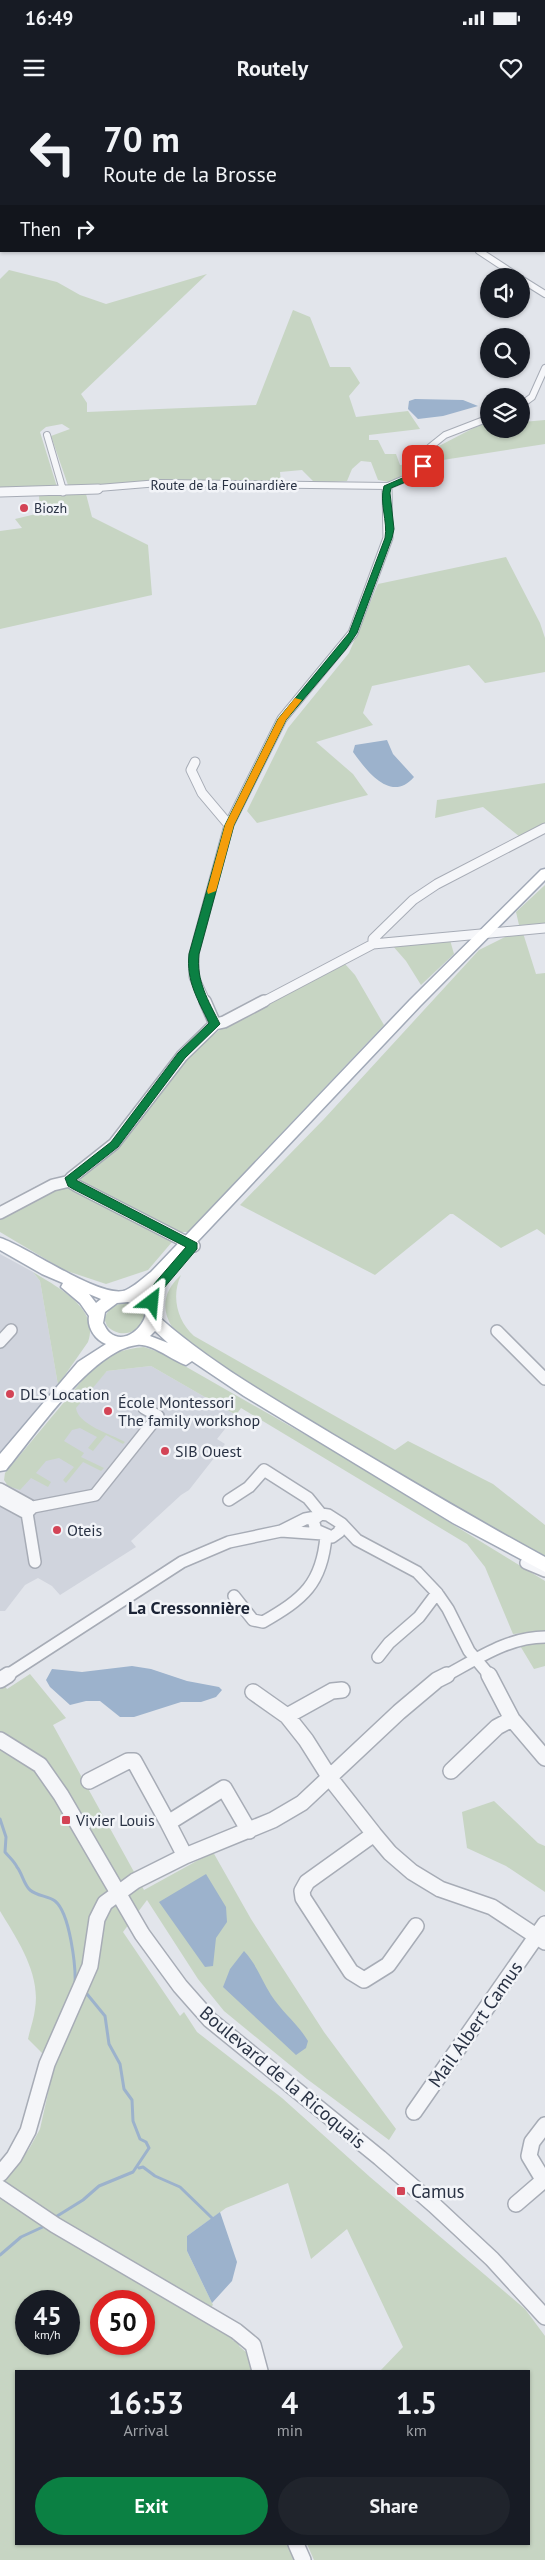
<!DOCTYPE html>
<html lang="en">
<head>
<meta charset="utf-8">
<style>
  body { margin:0; font-family:"PT Sans",sans-serif; background:#20242c; color:#f1f3f6; height:100vh; display:flex; flex-direction:column; font-size:19px; white-space:nowrap }
  * { box-sizing:border-box; margin:0 }
  p { font-size:16px; color:#9ea1a6 }
  .icon { flex:none; width:28px; height:28px; fill:none; stroke:currentColor; stroke-width:2; stroke-linecap:round; stroke-linejoin:round }
  .map { position:relative; flex:1; overflow:hidden }
  .panel { position:absolute; left:15px; top:2270px; width:515px; height:175px; display:flex; flex-direction:column; background:#171b24; border-radius:0px; box-shadow:0 1px 4px #0004 }
  .panel>* { flex:none }
  .hud { position:absolute; left:0px; top:0px; width:545px; height:152px; box-shadow:0 1px 4px #0004; background:#171b24; color:#f1f3f6; overflow:hidden }
  .buttons { position:absolute; left:480px; top:168px; display:grid; gap:10px }
  .buttons a { display:grid; place-items:center; width:50px; height:50px; border-radius:50%; background:#171b24; box-shadow:0 1px 4px #0004; font-size:25px }
  .speed { position:absolute; left:15px; top:2190px; display:flex; gap:10px; font-size:25px; font-weight:700; text-align:center }
  .speed>* { display:grid; place-content:center; width:65px; height:65px; border-radius:50%; background:#171b24; box-shadow:0 1px 4px #0004; line-height:1 }
  .speed small { font-size:12px; font-weight:400 }
  .speed .limit { border:8px solid #d22; background:#fff; color:#111 }
  .pin { position:absolute; display:grid; place-items:center; width:42px; height:42px; color:#fff; margin:-21px; border-radius:10px; box-shadow:0 2px 8px #0006 }
  .me { position:absolute; width:55px; margin:-28px; rotate:29deg; stroke-linejoin:round; filter:drop-shadow(0 0 4px #0008) }
  .turn { display:flex; align-items:center; gap:18px; height:105px; padding:0 20px; font-size:22px }
  .turn .icon { width:65px; height:65px; stroke-width:2.5 }
  .turn b { display:block; font-size:35px; line-height:42px }
  .then { display:flex; align-items:center; height:48px; padding:0 20px; background:#0003; gap:10px; font-size:19px }
  .eta { display:flex; justify-content:space-evenly; align-items:center; height:85px; text-align:center }
  .eta b { font-size:30px; font-weight:700; line-height:35px }
  .action { display:flex; gap:10px; margin-top:auto; padding:10px 20px }
  .action a { flex:1; height:58px; border-radius:30px; background:#0b8043; color:#fff; font-size:20px; font-weight:700; line-height:58px; text-align:center }
  .action a+a { background:#20242c; color:#f1f3f6 }
  .status { display:flex; justify-content:space-between; align-items:center; height:35px; padding:0 25px; background:#171b24; direction:ltr }
  .status svg { height:14px; fill:currentColor }
  header { display:flex; justify-content:space-between; align-items:center; height:65px; padding:0 20px; background:#171b24; font-size:22px; font-weight:700 }
  .map>svg:first-child { display:block }
  .built { fill:#d0d4dd }
  .green { fill:#c7d5c3; fill-rule:evenodd }
  .water { fill:#9cb2cc }
  .lines { fill:none; stroke-linecap:round; stroke-linejoin:round }
  .stream { stroke:#9cb2cc; stroke-width:3 }
  .minor-far3-casing { stroke:#a7acb6; stroke-width:8 }
  .minor-far2-casing { stroke:#a7acb6; stroke-width:11 }
  .minor-far1-casing { stroke:#a7acb6; stroke-width:14 }
  .minor-casing { stroke:#a7acb6; stroke-width:18 }
  .major-casing { stroke:#a1a9b7; stroke-width:3 }
  .highway-casing { stroke:#8992a2; stroke-width:3 }
  .minor-far3 { stroke:#f5f6f9; stroke-width:6 }
  .minor-far2 { stroke:#f5f6f9; stroke-width:9 }
  .minor-far1 { stroke:#f5f6f9; stroke-width:11 }
  .minor { stroke:#f5f6f9; stroke-width:15 }
  .major { fill:#fff; fill-rule:evenodd }
  .highway { fill:#fff; fill-rule:evenodd }
  .route { fill:#0b8043; stroke:#07532c }
  .slow { fill:#f59e0b }
  .poi-dot { fill:#d34456; stroke:#f2f4f8; stroke-width:2 }
  .labels { text-anchor:middle; dominant-baseline:central; stroke-width:5; stroke-linejoin:round; paint-order:stroke }
  .far-street-label { font-size:14px; fill:#293244; stroke:#f2f4f8 }
  .far-poi-label { font-size:14px; fill:#293244; stroke:#f2f4f8; text-anchor:start }
  .poi-label { font-size:16px; fill:#293244; stroke:#f2f4f8; text-anchor:start }
  .neighbourhood-label { font-size:18px; font-weight:bold; fill:#1b2335; stroke:#f2f4f8 }
  .near-street-label { font-size:19px; fill:#293244; stroke:#f2f4f8 }
  .near-poi-label { font-size:19px; fill:#293244; stroke:#f2f4f8; text-anchor:start }
</style>
</head>
<body>
<div class="status"><b>16:49</b><svg viewBox="0 0 49 12"><path d="M0 12V9h3v3zM5 12V6h3v6zM10 12V3h3v9zM15 12V0h3v12zM26 1h20v11H26zM47 4h2v5h-2z"/></svg></div>
<header><svg class="icon" aria-label="menu" viewBox="0 0 24 24"><path d="M4 6h16M4 12h16M4 18h16"/></svg>Routely<svg class="icon" aria-label="heart" viewBox="0 0 24 24"><path d="M12 20l-8-8c-3-5 5-10 8-4 3-6 11-1 8 4z"/></svg></header>
<div class="map">
<svg width="545" height="2460" viewBox="0 0 545 2460">
  <rect width="100%" height="100%" fill="#e2e5eb"/>
  <path class="built" d="M0,1154L33,1172L40,1181L58,1285L0,1354Z
    M151,1266L236,1315L217,1339L225,1344L189,1390L181,1395L131,1441L136,1447L60,1495L52,1486L38,1478L25,1485L5,1511H0V1391L107,1271Z"/>
  <path class="green" d="M9,170L57,182L80,195L106,204L207,174L81,294L87,303V312L256,305L293,210L310,217L330,267H350L360,283L349,296L356,317L408,311L420,329L369,335V340H378L385,354H396L400,365L416,363L417,368L389,382L378,380L371,362L361,361L352,369L347,381L315,383L302,370L280,372L281,383L69,388L51,336L70,329L62,324L46,327L40,332L57,387L0,390V179Z
    M489,320V329H501L503,331L521,329L523,322L545,320V344L430,362L437,347Z
    M86,394L92,417L148,445L152,495L0,529V431L22,428L15,419L40,413L39,395Z
    M506,457L540,523L545,538V572L485,583L469,565L372,586L363,613L373,625L316,642L353,674L368,695L257,723L247,711L288,628L349,553L378,484Z
    M545,683V723L520,737L483,707L435,718L437,700Z
    M545,785V824L519,825L516,812Z
    M513,833H523L536,874L545,873V1135L537,1129L501,1148L453,1114H450L375,1175L240,1105L324,1019L479,850Z
    M450,840L454,854L421,885L406,861L392,845Z
    M345,864L355,875L384,925L188,1132H181L81,1082V1078L87,1070L117,1048L193,951L221,929Z
    M65,1088L72,1089L172,1142L148,1170L106,1184L64,1170L0,1132V1119L53,1091Z
    M33,1172C57,1187 100,1208 88,1242L58,1285L40,1181Z
    M181,1175C171,1196 177,1221 194,1236L395,1350L408,1341L493,1384L545,1425V1458C440,1397 331,1340 231,1271C215,1260 184,1243 173,1228C160,1209 164,1190 181,1175Z
    M125,1202L139,1206L145,1217C139,1234 120,1239 107,1226L104,1218L111,1207Z
    M144,1247L162,1253L325,1346L545,1481V1531L513,1534L485,1467L467,1444L241,1308L236,1315L151,1266L107,1271L76,1308C78,1325 111,1334 125,1342L123,1344L106,1335L93,1351L88,1348L97,1337L80,1328L72,1330L64,1341L84,1353L81,1357L104,1368L101,1371L83,1362L66,1383L63,1380L74,1367L59,1358L46,1361L36,1373L51,1382L48,1387L31,1378L20,1390L8,1386L4,1380L5,1373L95,1265C111,1253 124,1249 144,1247Z
    M545,1541V1566L534,1569L519,1544Z
    M30,1574L66,1618L53,1625L144,1790L213,1752L251,1819L324,1932L396,2029L389,2040L307,1979L224,1911L198,1879L147,1800L123,1832L180,1916L184,1912L197,1932L282,1998L370,2077L525,2209L545,2236V2460H314L307,2444H529V2271H380L403,2247L347,2129L311,2159L288,2083L226,2108L187,2136V2151L213,2205L208,2210L46,2113L5,2085L4,2081L29,2049L40,2029L55,1962L90,1887L78,1885L45,1956L28,1939C30,1929 34,1919 35,1909C41,1874 17,1839 0,1811V1588L5,1586L7,1589Z
    M494,1701L538,1743L545,1746V1792L506,1766L467,1748L462,1712Z
    M0,2097L230,2231L233,2241H238L239,2246L247,2253L251,2271H16V2444H291L298,2460H0ZM26,2201H69V2244H26ZM101,2201H144V2244H101Z"/>
  <path class="water" d="M415,299L463,300L478,306L443,316L418,319L408,309L409,301Z
    M387,640L393,654L414,677C391,704 366,670 353,652L355,645Z
    M132,1566L151,1569L187,1581L219,1587L222,1590L216,1597L201,1602H181L134,1617H120L100,1601H86L70,1605L50,1587L46,1580L52,1569L82,1572Z
    M206,1774L226,1807L227,1822L216,1838L213,1866L205,1867L159,1802Z
    M244,1851C257,1865 261,1879 271,1895C282,1912 298,1924 308,1941L306,1948L296,1955L223,1887L230,1869Z
    M220,2112L237,2162L232,2181L212,2203L187,2151V2136Z"/>
  <g class="lines">
    <path class="stream" d="M0,1719L6,1737L5,1752C9,1757 14,1761 17,1767C22,1773 24,1785 30,1790C37,1796 48,1796 55,1801C70,1813 76,1867 75,1885
      M139,2068L143,2067L155,2076L180,2087L212,2118
      M54,2118L83,2100L99,2086L133,2072L149,2048L146,2042L140,2039L133,2021L132,2000L124,1989L120,1964L109,1944L105,1916L87,1894
      M0,2155L21,2137L47,2125"/>
    <g class="minor-far3-casing">
      <path id="minor-far3" d="M479,151L517,176
        M521,179L545,194
        M521,305L532,297L545,268
        M47,335L63,390
        M74,390L159,383L388,386
        M387,390L388,386L418,373L430,347L445,335L489,318"/>
    </g>
    <g class="minor-far2-casing">
      <path id="minor-far2" d="M62,389L63,391
        M0,392L98,389
        M195,662L191,670L202,693L229,725
        M373,844V839L413,800L437,784L545,728
        M206,903L194,877V854L229,725L282,619L353,533L388,438L387,389
        M261,903L373,844L545,828"/>
    </g>
    <g class="minor-far1-casing">
      <path id="minor-far1" d="M215,924L224,922L264,901
        M0,1113L53,1085L70,1081
        M194,1146L77,1086L72,1083L71,1078L114,1044L182,956L215,924L205,901
        M497,1231L545,1279
        M0,1242L11,1230
        M0,1389L29,1405L28,1410L24,1412L0,1399
        M229,1400L249,1387L264,1370L308,1398L321,1414
        M321,1414L328,1415L342,1424L339,1432L332,1437L316,1430L313,1420Z
        M342,1424L357,1440L417,1472L437,1493L448,1509L469,1551L490,1576
        M281,1431L323,1434
        M35,1462L27,1413L33,1407L95,1395L158,1316L144,1308
        M526,1463L545,1471
        M234,1496L253,1520L263,1522C303,1499 322,1484 326,1436
        M378,1557L389,1543L419,1517L437,1493
        M6,1576L182,1462L229,1442L281,1431L305,1419L316,1417
        M445,1576C477,1559 508,1537 545,1537"/>
    </g>
    <g class="minor-casing">
      <path id="minor" d="M489,1575L512,1619L545,1658
        M0,1580L8,1575
        M253,1592L287,1616L306,1640L330,1678L374,1734L390,1753L412,1772L440,1789L492,1807L545,1842
        M287,1616L332,1591L342,1590
        M0,1640L40,1665L61,1695L142,1834L180,1886L210,1920L380,2058L434,2105L492,2159L545,2217
        M451,1671L497,1627L512,1619
        M89,1681L128,1661H134L168,1723L224,1688L249,1731
        M168,1723L185,1756
        M374,1734L307,1782L302,1791L303,1798L351,1872L364,1880L388,1865L416,1826
        M414,2012L545,1824
        M0,2074L14,2057L28,2031L47,1964L90,1866L97,1819L105,1803L135,1781L185,1756L273,1720L302,1703L399,1612L437,1580L447,1575
        M544,2081L529,2056L532,2042L545,2025
        M0,2088L55,2125L236,2231L253,2245L260,2271
        M516,2104L545,2079
        M296,2444L303,2460"/>
    </g>
    <g class="major-casing">
      <path id="major" d="M545,769V780L420,906L161,1180L141,1195L152,1199L161,1212L160,1218C212,1264 273,1298 332,1334C403,1376 473,1418 545,1457V1472L453,1423L244,1296L192,1261L186,1265C171,1260 152,1243 137,1245C92,1250 35,1335 6,1370L0,1371V1354L78,1262L106,1244C95,1240 87,1227 89,1216L80,1203L61,1187L63,1183L42,1174L0,1150V1138C25,1145 103,1201 126,1190C135,1186 143,1178 151,1172L410,900L541,770ZM89,1194L101,1199L96,1203ZM128,1202L142,1207L146,1213C144,1227 125,1245 110,1233C107,1231 105,1226 103,1223L105,1212L117,1203ZM155,1231L168,1243L150,1236Z"/>
    </g>
    <g class="highway-casing">
      <path id="highway" d="M88,0H98L99,1H89Z
        M1,121V127L0,128V122Z"/>
    </g>
    <use href="#minor-far3" class="minor-far3"/>
    <use href="#minor-far2" class="minor-far2"/>
    <use href="#minor-far1" class="minor-far1"/>
    <use href="#minor" class="minor"/>
    <use href="#major" class="major"/>
    <use href="#highway" class="highway"/>
  </g>
  <path class="route" d="M420,365L427,366L413,379L391,388L390,393L394,429L392,438L357,533L346,549L286,620L234,725L199,854C196,881 208,900 220,924L185,958L118,1047L76,1080L197,1143V1149L163,1189L156,1205H148L146,1202L154,1184L186,1147L73,1089L68,1086L65,1078L111,1042L178,953L209,923C198,900 186,881 189,854L225,725L278,619L349,533L385,438C388,421 379,403 384,386L407,376Z"/>
  <path class="slow" d="M295,598L302,600L286,620L234,725L216,791L208,794L207,791L225,725L278,619Z"/>
  <g class="poi-dot">
    <circle cx="24" cy="408" r="5"/>
    <circle cx="10" cy="1294" r="5"/>
    <circle cx="108" cy="1311" r="5"/>
    <circle cx="165" cy="1351" r="5"/>
    <circle cx="57" cy="1430" r="5"/>
    <rect x="61" y="1715" width="10" height="10" rx="2.5"/>
    <rect x="396" y="2086" width="10" height="10" rx="2.5"/>
  </g>
  <g class="labels">
    <g class="far-street-label">
      <text x="224" y="385">Route de la Fouinardière</text>
    </g>
    <g class="far-poi-label">
      <text x="34" y="408">Biozh</text>
    </g>
    <g class="poi-label">
      <text x="20" y="1294">DLS Location</text>
      <text x="118" y="1302">École Montessori<tspan x="118" dy="18">The family workshop</tspan></text>
      <text x="175" y="1351">SIB Ouest</text>
      <text x="67" y="1430">Oteis</text>
      <text x="76" y="1720">Vivier Louis</text>
    </g>
    <g class="neighbourhood-label">
      <text x="189" y="1507">La Cressonnière</text>
    </g>
    <g class="near-street-label">
      <text transform="translate(475 1924) rotate(-55)">Mail Albert Camus</text>
      <text transform="translate(283 1977) rotate(40)">Boulevard de la Ricoquais</text>
    </g>
    <g class="near-poi-label">
      <text x="411" y="2091">Camus</text>
    </g>
  </g>
</svg>
<div class="buttons">
<a><svg class="icon" aria-label="sound" viewBox="0 0 24 24"><path d="M4 9h4l5-4v14l-5-4H4zM17 9q2 3 0 6"/></svg></a>
<a><svg class="icon" aria-label="search" viewBox="0 0 24 24"><circle cx="10" cy="10" r="6"/><path d="M15 15l6 6"/></svg></a>
<a><svg class="icon" aria-label="layers" viewBox="0 0 24 24"><path d="M12 4l9 5-9 5-9-5zM3 14l9 5 9-5"/></svg></a>
</div>
<div class="speed"><div>45<small>km/h</small></div><div class="limit">50</div></div>
<div class="pin" style="left:423px;top:366px;background:#d93025"><svg class="icon" aria-label="arrive" viewBox="0 0 24 24"><path d="M6 21V4h12l-3 4 3 4H6"/></svg></div>
<svg class="me" style="left:152px;top:1202px" viewBox="-20 -20 40 40"><path d="M0-17L14 15 0 8-14 15z" fill="#0b8043" stroke="#fff" stroke-width="4"/></svg>
<div class="hud">
<div class="turn"><svg class="icon" aria-label="left" viewBox="0 0 24 24"><path d="M17 20v-9H6M10 6l-5 5 5 5"/></svg><div><b>70 m</b>Route de la Brosse</div></div>
<div class="then">Then<svg class="icon" aria-label="right" viewBox="0 0 24 24"><path d="M7 20v-9h11M14 6l5 5-5 5"/></svg></div>
</div>
<section class="panel">
<div class="eta">
<div><b>16:53</b><p>Arrival</p></div>
<div><b>4</b><p>min</p></div>
<div><b>1.5</b><p>km</p></div>
</div>
<div class="action"><a>Exit</a><a>Share</a></div>
</section>
</div>
</body>
</html>
